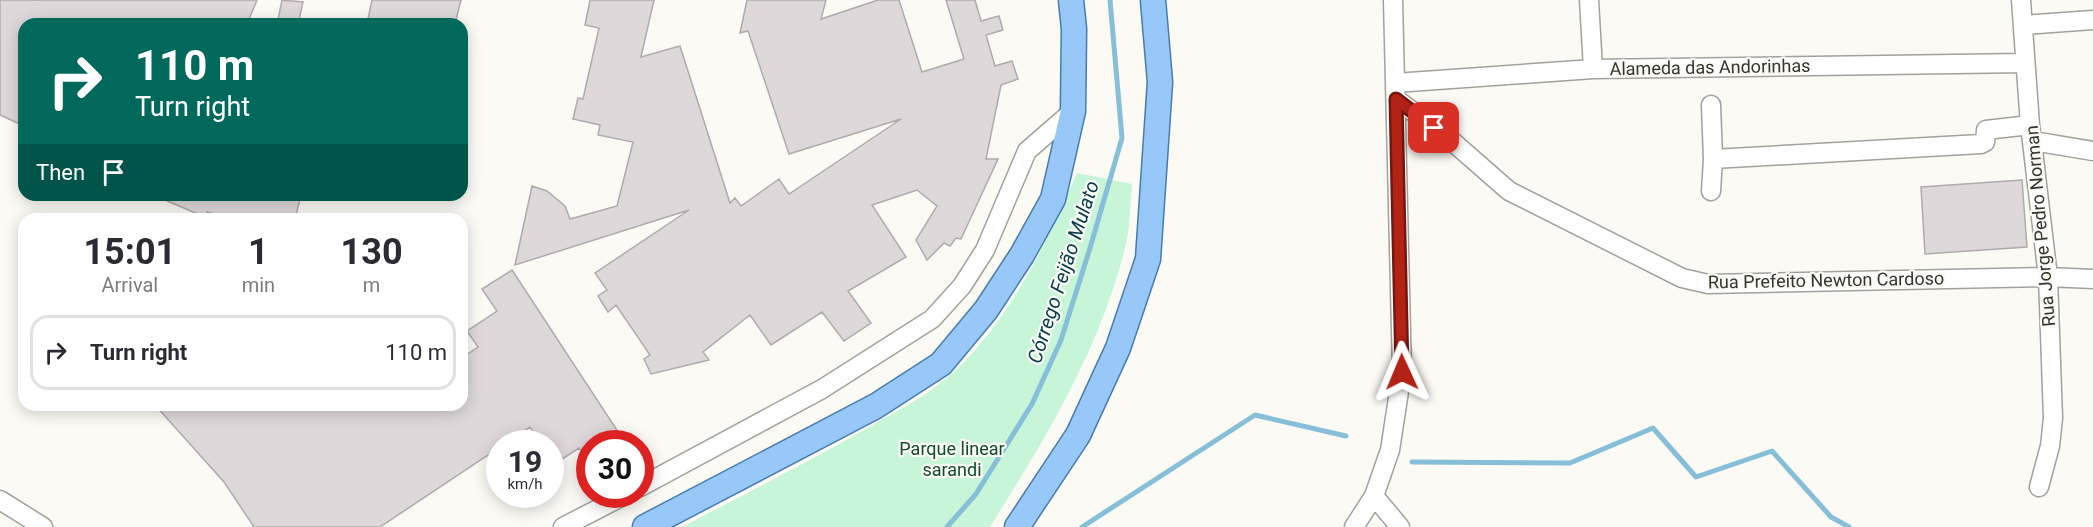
<!DOCTYPE html>
<html lang="en">
<head>
<meta charset="utf-8">
<style>
  body { margin:0; font-family:Roboto,sans-serif; background:#f2f2f3; color:#2b2b33; height:100vh; display:flex; flex-direction:column; font-size:22px; white-space:nowrap }
  * { box-sizing:border-box; margin:0 }
  p { font-size:20px; color:#7c7c81 }
  .icon { flex:none; width:33px; height:33px; fill:none; stroke:currentColor; stroke-width:2; stroke-linecap:round; stroke-linejoin:round }
  .map { position:relative; flex:1; overflow:hidden }
  .drawer { position:absolute; left:18px; top:213px; width:450px; height:198px; display:flex; flex-direction:column; background:#fff; border-radius:18px; box-shadow:0 3px 15px #0003 }
  .drawer>* { flex:none }
  .hud { position:absolute; left:18px; top:18px; width:450px; height:183px; border-radius:18px; box-shadow:0 3px 15px #0003; background:#00695c; color:#fff; overflow:hidden }
  .speed { position:absolute; left:486px; top:430px; display:flex; gap:12px; font-size:30px; font-weight:700; text-align:center }
  .speed>* { display:grid; place-content:center; width:78px; height:78px; border-radius:50%; background:#fff; box-shadow:0 3px 15px #0003; line-height:1 }
  .speed small { font-size:15px; font-weight:400 }
  .speed .limit { border:9px solid #d22; background:#fff; color:#111 }
  .pin { position:absolute; display:grid; place-items:center; width:51px; height:51px; color:#fff; margin:-26px; border-radius:12px; box-shadow:0 3px 9px #0006 }
  .me { position:absolute; width:66px; margin:-33px; rotate:359deg; stroke-linejoin:round; filter:drop-shadow(0 0 4px #0008) }
  .turn { display:flex; align-items:center; gap:21px; height:126px; padding:0 18px; font-size:27px }
  .turn .icon { width:78px; height:78px; stroke-width:2.5 }
  .turn b { display:block; font-size:42px; line-height:51px }
  .then { display:flex; align-items:center; height:57px; padding:0 18px; background:#0003; gap:12px; font-size:22px }
  .eta { display:flex; justify-content:space-evenly; align-items:center; height:102px; text-align:center }
  .eta b { font-size:36px; font-weight:700; line-height:42px }
  ul { padding:0; list-style:none }
  li { display:flex; align-items:center; gap:18px; height:75px; margin:0 12px 9px; padding:0 6px; border:3px solid #e1e1e2; border-radius:18px }
  li div { flex:1 }
  li b { display:block; font-size:22px }
  li em { font-style:normal }
  .map>svg:first-child { display:block }
  .green { fill:#c7f5d8 }
  .lines { fill:none; stroke-linecap:round; stroke-linejoin:round }
  .stream { stroke:#86bfd7; stroke-width:5 }
  .building { fill:#dfd8da; stroke:#b0aaac; stroke-width:1.5 }
  .minor-casing { stroke:#a2a19b; stroke-width:21 }
  .major-casing { stroke:#487cae; stroke-width:27 }
  .minor { stroke:#fff; stroke-width:18 }
  .major { stroke:#97c8f7; stroke-width:24 }
  .route-casing { stroke:#74170e; stroke-width:15 }
  .route { stroke:#b22316; stroke-width:10 }
  .labels { text-anchor:middle; dominant-baseline:central; stroke-width:4.5; stroke-linejoin:round; paint-order:stroke }
  .street-label { font-size:18px; fill:#343431; stroke:#fcfaf4 }
  .park-label { font-size:18px; fill:#0f4b2e; stroke:#fcfaf4 }
  .water-label { font-size:20px; font-style:italic; fill:#053b4b; stroke:#fcfaf4 }
</style>
</head>
<body>
<div class="map">
<svg width="2093" height="527" viewBox="0 0 2093 527">
  <rect width="100%" height="100%" fill="#fcfaf4"/>
  <path class="green" d="M1077,173L1132,184C1130,206 1130,231 1124,252C1098,353 1045,439 990,527H682C743,495 804,464 864,430C897,411 935,392 962,364C1014,311 1048,240 1077,173Z"/>
  <g class="lines">
    <path class="stream" d="M1412,462L1570,463L1653,428L1696,477L1772,451L1831,517L1849,527
      M947,527L976,494L1032,404L1061,340L1090,248L1122,138L1110,0
      M1082,527L1255,415L1346,436"/>
  </g>
  <path class="building" d="M0,0H257L247,24H24V126L0,115Z
    M282,0L303,2L298,24H284L285,21L278,20Z
    M372,0H461L455,24H402L382,19L381,24H367Z
    M590,0H654L641,57L680,46L730,203L735,198L741,206L779,179L789,194L901,119L789,154L748,31L740,33L747,0H826L821,19L878,0H899L922,72L964,59L946,0H975L981,21L999,16L1003,30L986,35L995,66L1012,61L1018,79L1001,85L986,159H998L961,239L956,238L950,246L944,243L927,260L916,240L937,206L917,190L872,205L906,257L848,291L871,323L844,341L822,312L771,345L750,315L703,352L709,360L651,374L644,359L650,355L616,305L608,312L598,296L607,290L595,273L689,210L515,265L532,186L547,191L565,206L570,219L617,206L633,142L598,135L600,125L573,119L578,98L583,99L599,28L585,25Z
    M2022,180L2027,247L1925,254L1921,187Z
    M153,195H301L295,219H238L207,212L205,217Z
    M512,270L626,444H590V463L579,448L550,467V444H541L530,427L504,444H500V447L380,527H254L224,482L155,405H462V358L478,347L467,331L497,311L482,289Z"/>
  <g class="lines">
    <g class="minor-casing">
      <path id="minor" d="M1589,0L1593,69
        M2021,0L2030,125L2048,277L2053,418L2050,446L2039,487
        M2023,25L2093,20
        M1395,83L1593,69L2025,63
        M1396,99L1453,142L1509,191L1682,278L1708,284L2048,277L2093,279
        M1711,105L1713,159L1711,191
        M2033,141L2093,151
        M1713,159L1981,144L1985,142L1986,130L2030,125
        M640,487L822,389L932,319L962,286L985,250L1027,151L1073,111
        M1374,496L1400,527
        M0,500L43,527
        M563,527L625,495
        M1354,527L1374,496L1390,450L1402,372L1393,0"/>
    </g>
    <g class="major-casing">
      <path id="major" d="M645,527L876,406L941,364L986,310L1022,255L1053,199L1073,111L1074,29L1071,0
        M1017,527L1078,435L1118,348L1148,259L1160,82L1153,0"/>
    </g>
    <use href="#minor" class="minor"/>
    <use href="#major" class="major"/>
  </g>
  <g class="lines">
    <g class="route-casing">
      <path id="route" d="M1402,372L1396,99L1434,128"/>
    </g>
    <use href="#route" class="route"/>
  </g>
  <g class="labels">
    <g class="street-label">
      <text transform="translate(1710 67) rotate(-1)">Alameda das Andorinhas</text>
      <text transform="translate(2040 226) rotate(-95)">Rua Jorge Pedro Norman</text>
      <text transform="translate(1826 280) rotate(-1)">Rua Prefeito Newton Cardoso</text>
    </g>
    <g class="park-label">
      <text x="952" y="448">Parque linear<tspan x="952" dy="21">sarandi</tspan></text>
    </g>
    <g class="water-label">
      <text transform="translate(1063 272) rotate(-72)">Córrego Feijão Mulato</text>
    </g>
  </g>
</svg>
<div class="speed"><div>19<small>km/h</small></div><div class="limit">30</div></div>
<div class="pin" style="left:1434px;top:128px;background:#d93025"><svg class="icon" aria-label="arrive" viewBox="0 0 24 24"><path d="M6 21V4h12l-3 4 3 4H6"/></svg></div>
<svg class="me" style="left:1402px;top:372px" viewBox="-20 -20 40 40"><path d="M0-17L14 15 0 8-14 15z" fill="#b22316" stroke="#fff" stroke-width="4"/></svg>
<div class="hud">
<div class="turn"><svg class="icon" aria-label="right" viewBox="0 0 24 24"><path d="M7 20v-9h11M14 6l5 5-5 5"/></svg><div><b>110 m</b>Turn right</div></div>
<div class="then">Then<svg class="icon" aria-label="arrive" viewBox="0 0 24 24"><path d="M6 21V4h12l-3 4 3 4H6"/></svg></div>
</div>
<section class="drawer">
<div class="eta">
<div><b>15:01</b><p>Arrival</p></div>
<div><b>1</b><p>min</p></div>
<div><b>130</b><p>m</p></div>
</div>
<ul>
<li><svg class="icon" aria-label="right" viewBox="0 0 24 24"><path d="M7 20v-9h11M14 6l5 5-5 5"/></svg><div><b>Turn right</b></div><em>110 m</em></li>
</ul>
</section>
</div>
</body>
</html>
